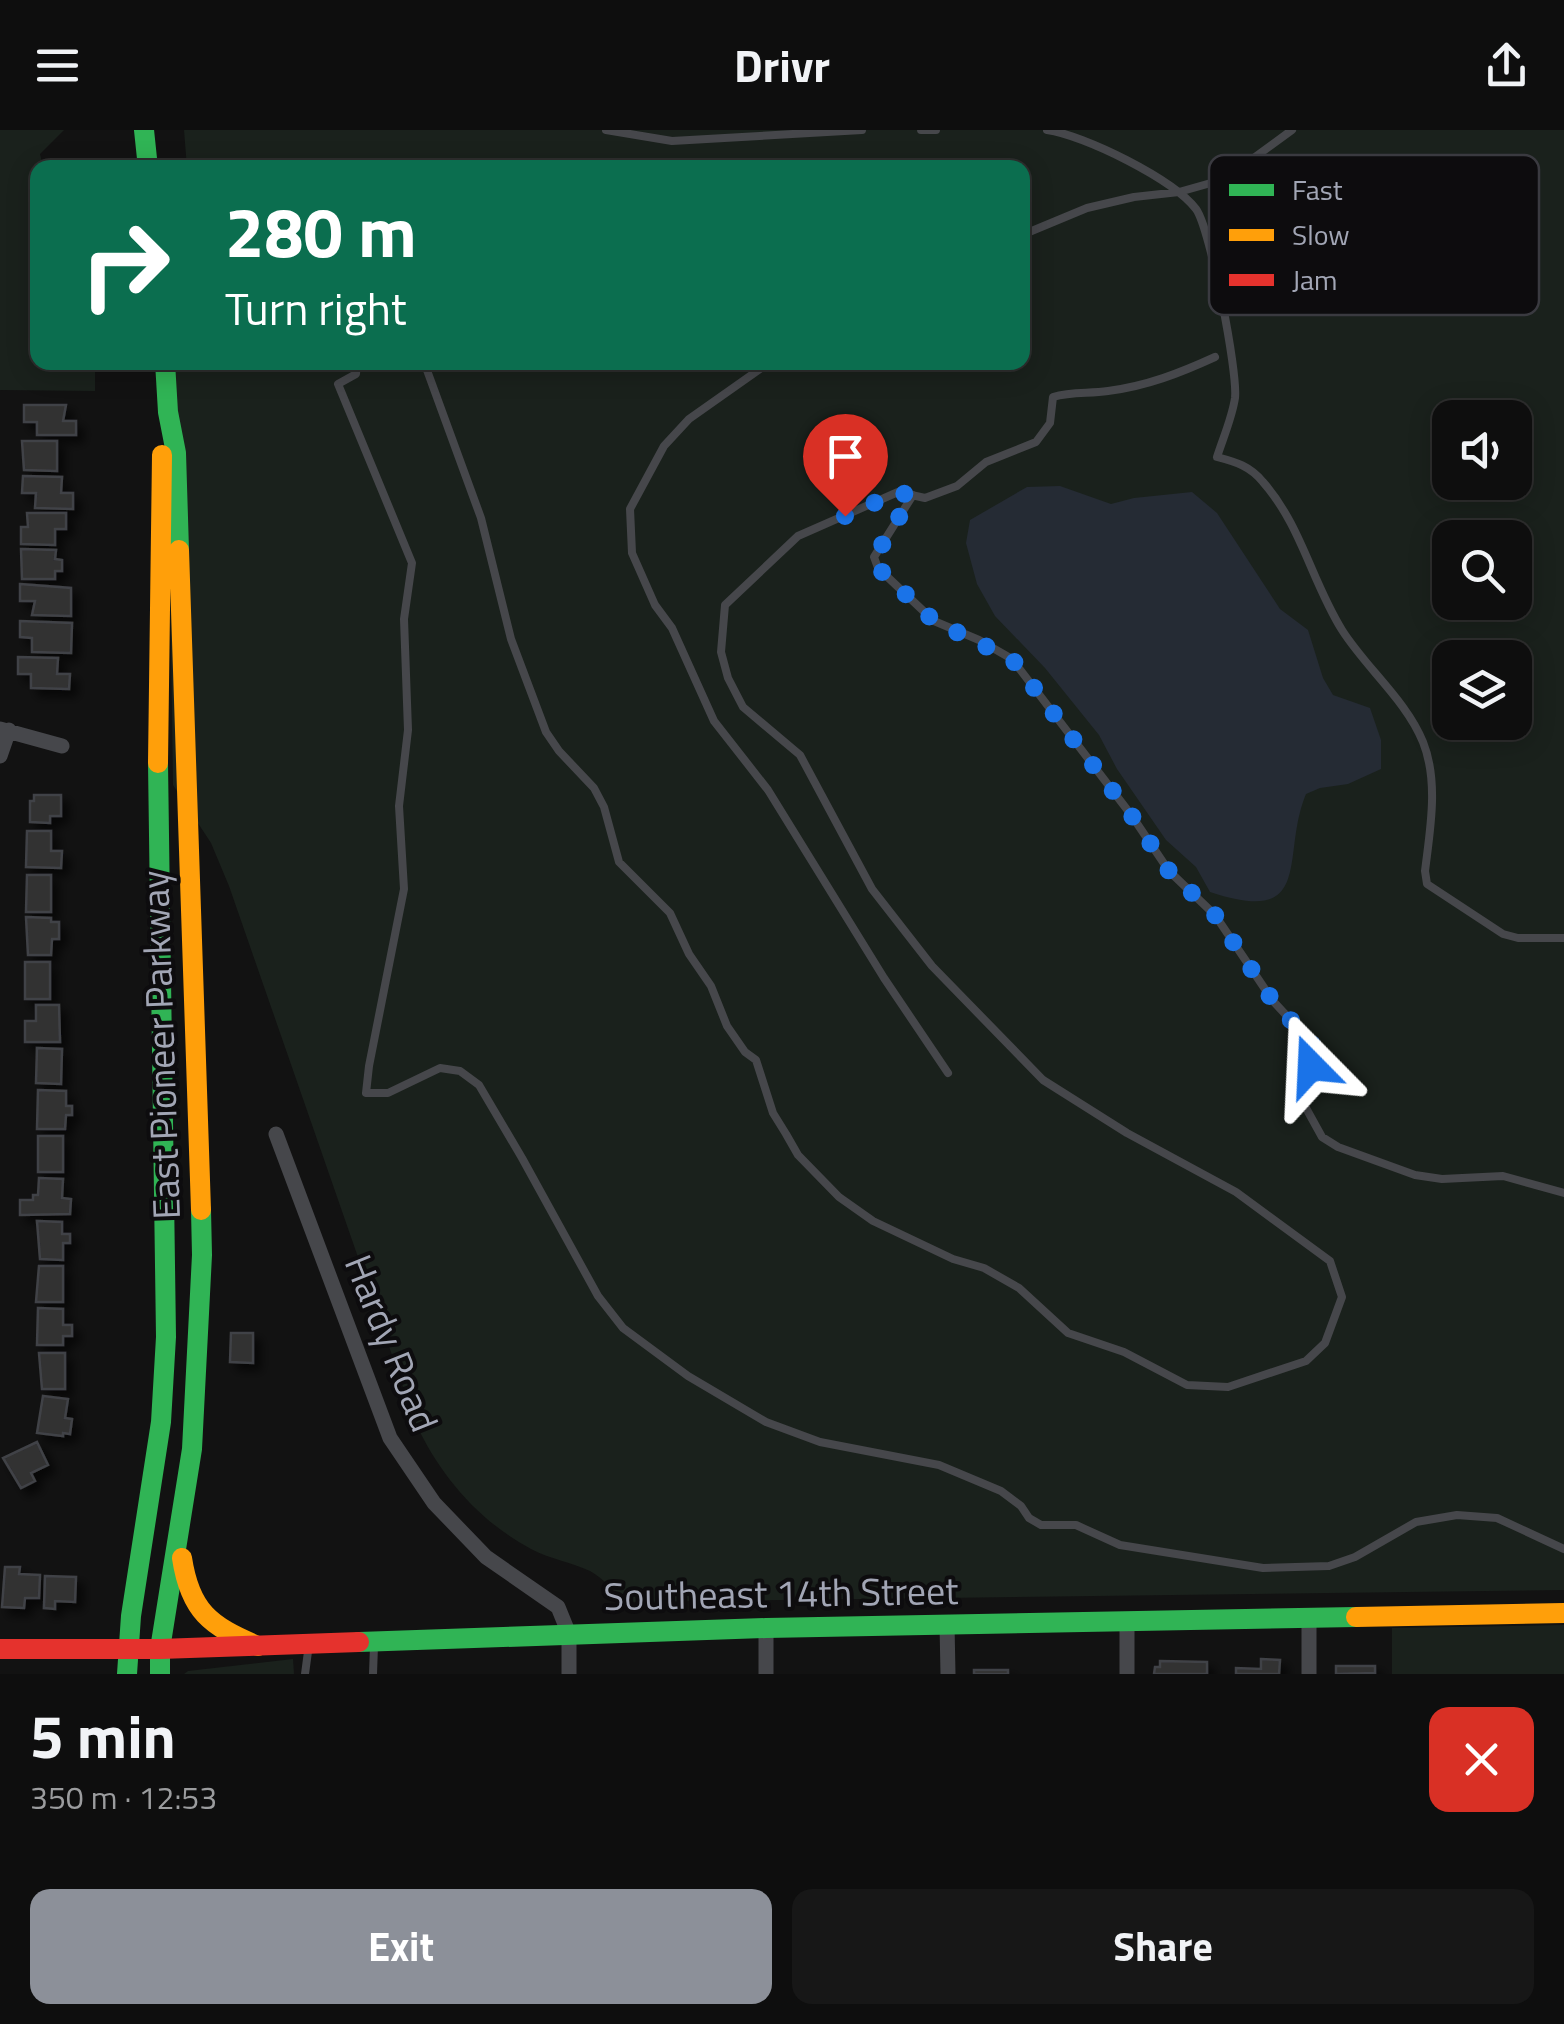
<!DOCTYPE html>
<html lang="en">
<head>
<meta charset="utf-8">
<style>
  body { margin:0; font-family:"Titillium Web",sans-serif; background:#171717; color:#f1f3f6; height:100vh; display:flex; flex-direction:column; font-size:38px; white-space:nowrap }
  * { box-sizing:border-box; margin:0 }
  p { font-size:32px; color:#9b9c9e }
  .icon { flex:none; width:55px; height:55px; fill:none; stroke:currentColor; stroke-width:2; stroke-linecap:round; stroke-linejoin:round }
  .map { position:relative; height:1544px; overflow:hidden }
  .details { display:flex; flex-direction:column; background:#0e0e0e; flex:1 }
  .details>* { flex:none }
  .top-card { position:absolute; left:30px; top:30px; width:1000px; height:210px; border-radius:20px; box-shadow:0 5px 25px #0003,0 0 0 2px #2e2e2e; background:#0b6e4f; color:#fff; overflow:hidden }
  .controls { position:absolute; left:1432px; top:270px; display:grid; gap:20px }
  .controls a { display:grid; place-items:center; width:100px; height:100px; border-radius:20px; background:#0e0e0e; box-shadow:0 5px 25px #0003,0 0 0 2px #2e2e2e; font-size:50px }
  .pin { position:absolute; display:grid; place-items:center; width:85px; height:85px; color:#fff; margin:-102px -42px; border-radius:50% 50% 50% 0; rotate:-45deg; box-shadow:0 0 10px #0007 }
  .pin .icon { rotate:45deg }
  .me { position:absolute; width:110px; margin:-55px; rotate:339deg; stroke-linejoin:round; filter:drop-shadow(0 0 8px #0008) }
  .turn { display:flex; align-items:center; gap:35px; height:210px; padding:0 30px; font-size:45px }
  .turn .icon { width:130px; height:130px; stroke-width:2.5 }
  .turn b { display:block; font-size:70px; line-height:85px }
  .round { display:grid; place-items:center; flex:none; width:105px; height:105px; border-radius:20px; background:#171717 }
  .summary { display:flex; align-items:center; justify-content:space-between; height:170px; padding:0 30px }
  h1 { font-size:60px; font-weight:700; line-height:75px }
  .cta { display:flex; gap:20px; margin-top:auto; padding:20px 30px }
  .cta a { flex:1; height:115px; border-radius:20px; background:#8c9099; color:#fff; font-size:40px; font-weight:700; line-height:115px; text-align:center }
  .cta a+a { background:#171717; color:#f1f3f6 }
  header { display:flex; justify-content:space-between; align-items:center; height:130px; padding:0 30px; background:#0e0e0e; font-size:45px; font-weight:700 }
  .map>svg:first-child { display:block }
  .green { fill:#1a211c; fill-rule:evenodd }
  .water { fill:#252b34 }
  .building { fill:#303032; stroke:#414246; stroke-width:2.5; filter:url(#shadow) }
  .lines { fill:none; stroke-linecap:round; stroke-linejoin:round }
  .lane { stroke:#46474b; stroke-width:8 }
  .street { stroke:#46474b; stroke-width:15 }
  .fast { stroke:#30b455; stroke-width:20 }
  .slow { stroke:#ff9f0a; stroke-width:20 }
  .jam { stroke:#e5322d; stroke-width:20 }
  .route { stroke:#1a73e8; stroke-width:18; stroke-dasharray:0 32.4 }
  .labels { text-anchor:middle; dominant-baseline:central; stroke-width:8; stroke-linejoin:round; paint-order:stroke }
  .street-label { font-size:38px; fill:#a2a6b5; stroke:#0d0c0e }
  .key { fill:#0d0c0e; stroke:#3a3a40; stroke-width:2.5 }
  .key-label { font-size:28px; fill:#a2a6b5 }
</style>
</head>
<body>
<header><svg class="icon" aria-label="menu" viewBox="0 0 24 24"><path d="M4 6h16M4 12h16M4 18h16"/></svg>Drivr<svg class="icon" aria-label="share" viewBox="0 0 24 24"><path d="M12 15V3M7 8l5-5 5 5M5 13v7h14v-7"/></svg></header>
<div class="map">
<svg width="1564" height="1544" viewBox="0 0 1564 1544">
  <defs>
    <filter id="shadow"><feDropShadow dx="7" dy="7" stdDeviation="5" flood-color="#0009"/></filter>
  </defs>
  <rect width="100%" height="100%" fill="#121212"/>
  <path class="green" d="M0,0H64L40,24L43,37L38,38V232L95,233V261L0,260Z
    M184,0H1564V1460L625,1472C614,1462 602,1447 590,1441C571,1432 550,1429 531,1419C479,1391 441,1347 416,1294L229,756L211,713L173,655L167,233L1022,232V38H187ZM1450,288H1515V352H1450ZM1450,408H1515V472H1450ZM1450,528H1515V592H1450Z
    M1564,1495V1544H1392V1498Z
    M293,1529L294,1544H184L188,1541Z"/>
  <path class="water" d="M1060,356L1111,374L1134,368L1192,362L1217,383L1280,479L1308,500L1323,548L1333,565L1370,578L1381,610V639L1348,654L1320,658L1306,664C1280,726 1316,797 1210,762L1196,737L1166,710L1117,639L1099,605L1045,538L995,486L977,454L966,413L970,390L1027,357Z"/>
  <path class="building" d="M24,275H66L63,291H76V305H37V292H24Z
    M22,311H57V341L24,340Z
    M23,346L62,347L61,363H73V379L35,378L36,363H22Z
    M27,383H66V399H55V415L21,414V397H28Z
    M21,419L56,420L55,429L62,430V441H55V449H22Z
    M20,454L71,458V486L32,485L35,471H20Z
    M20,491L72,493L71,523L32,522V508L20,507Z
    M18,527L58,528L57,544H70L69,559L31,558V544H18Z
    M34,665H61V686H50V693L30,692V671H34Z
    M27,701H51V721H62L61,738L26,737Z
    M27,745H51V782H26Z
    M26,787L51,788V792H59V809H52L51,825H28Z
    M25,832H50V869H25Z
    M36,875H59L60,912H25V891H36Z
    M37,918L62,919L61,954L36,953Z
    M38,960L66,961V976H72V985H66L65,999H37Z
    M38,1006H63V1042H38Z
    M39,1048L63,1049L62,1068L71,1069L70,1084L20,1085V1070H33V1065H38Z
    M37,1091L62,1092V1104H70V1113H63V1130L40,1129Z
    M39,1136H63V1172H36Z
    M38,1178L63,1179V1195H72V1206H63V1215H37Z
    M231,1203H253V1233L230,1232Z
    M39,1223H65V1259H42Z
    M43,1266L68,1269L65,1288L72,1289L70,1304L63,1303V1306L37,1303Z
    M37,1312L48,1335L31,1343L35,1351L21,1358L3,1328Z
    M5,1437H20L19,1444L40,1445L39,1468H25L24,1478L2,1477Z
    M45,1446L76,1447L75,1472L55,1471V1479L44,1478Z
    M1261,1529L1280,1530L1279,1544H1236V1538L1261,1539Z
    M1160,1531L1207,1532V1544H1154L1155,1537H1160Z
    M1336,1536H1375V1543L1336,1544Z
    M974,1540H1008V1544H974Z"/>
  <g class="lines">
    <path class="lane" d="M606,0L672,11L862,0
      M921,0H936
      M1047,0C1084,5 1173,49 1196,79C1210,98 1238,242 1235,268C1232,288 1223,308 1217,327C1236,332 1250,336 1263,352C1301,395 1312,452 1342,500C1366,538 1406,570 1423,612C1439,652 1430,700 1425,741L1427,754L1503,804L1518,808H1564
      M1022,105L1087,78L1134,67L1179,62L1225,49L1292,0
      M357,232L356,244L338,254L412,433L404,489L408,600L399,676L404,759L369,936L366,963H388L440,938L460,941L479,955L522,1028L598,1166L623,1198L688,1246L766,1292L820,1312L939,1335L1001,1361L1021,1376L1029,1388L1041,1395H1076L1120,1415L1263,1438L1329,1436L1355,1427L1416,1392L1457,1385L1497,1388L1564,1419
      M424,232L481,388L511,509L546,602L559,621L594,658L604,677L619,732L670,783L689,824L711,856L727,896L745,922L756,930L773,983L786,1004L798,1025L839,1067L873,1091L953,1129L984,1138L1019,1158L1068,1203L1124,1222L1187,1255L1228,1257L1306,1231L1325,1213L1342,1167L1330,1131L1236,1062L1127,1003L1043,950L932,836L872,759L800,625L743,577L728,548L721,522L725,475L798,406L898,362L925,368L957,356L986,332L1036,312L1050,293L1053,267C1072,261 1089,264 1108,261C1147,256 1180,243 1215,227
      M770,232L689,289L664,316L630,379L632,423L655,475L672,498L714,591L768,660L884,848L948,943
      M913,365L874,427L878,438L934,491L979,510L1012,529L1132,686L1169,741L1215,785L1273,871L1312,913L1311,936L1301,969L1322,1007L1338,1017L1415,1045L1442,1049L1503,1046L1564,1063
      M305,1544L309,1514
      M373,1544L374,1516"/>
    <path class="street" d="M0,599L62,616
      M0,626L9,600
      M276,1004L390,1308L434,1373L486,1427L558,1477L569,1504V1544
      M1309,1488V1544
      M1127,1491V1544
      M947,1494L948,1544
      M766,1498V1544"/>
    <path class="fast" d="M144,0L148,38
      M165,232L168,282L176,323L179,420
      M359,1512L766,1498L1356,1487
      M127,1544L131,1486L161,1292L166,1207L158,633
      M160,1544V1519L192,1319L202,1125L201,1080"/>
    <path class="slow" d="M179,420L201,1080
      M158,633L162,325
      M182,1428C190,1481 210,1496 258,1516
      M1356,1487L1564,1483"/>
    <path class="jam" d="M0,1519H160L359,1512"/>
  </g>
  <g class="lines">
    <path class="route" d="M845,386L898,362L912,366L874,428L878,438L934,491L1012,529L1132,686L1169,741L1215,785L1273,871L1312,913L1311,936"/>
  </g>
  <g class="labels">
    <g class="street-label">
      <text transform="translate(160 915) rotate(-92)">East Pioneer Parkway</text>
      <text transform="translate(392 1213) rotate(68)">Hardy Road</text>
      <text transform="translate(781 1463) rotate(-1)">Southeast 14th Street</text>
    </g>
  </g>
  <rect x="1209" y="25" width="330" height="160" rx="15" class="key"/>
  <rect x="1229" y="54" width="45" height="12" fill="#30b455"/>
  <rect x="1229" y="99" width="45" height="12" fill="#ff9f0a"/>
  <rect x="1229" y="144" width="45" height="12" fill="#e5322d"/>
  <g class="key-label">
    <text x="1292" y="70">Fast</text>
    <text x="1292" y="115">Slow</text>
    <text x="1292" y="160">Jam</text>
  </g>
</svg>
<div class="controls">
<a><svg class="icon" aria-label="sound" viewBox="0 0 24 24"><path d="M4 9h4l5-4v14l-5-4H4zM17 9q2 3 0 6"/></svg></a>
<a><svg class="icon" aria-label="search" viewBox="0 0 24 24"><circle cx="10" cy="10" r="6"/><path d="M15 15l6 6"/></svg></a>
<a><svg class="icon" aria-label="layers" viewBox="0 0 24 24"><path d="M12 4l9 5-9 5-9-5zM3 14l9 5 9-5"/></svg></a>
</div>
<div class="pin" style="left:845px;top:386px;background:#d93025"><svg class="icon" aria-label="arrive" viewBox="0 0 24 24"><path d="M6 21V4h12l-3 4 3 4H6"/></svg></div>
<svg class="me" style="left:1311px;top:936px" viewBox="-20 -20 40 40"><path d="M0-17L14 15 0 8-14 15z" fill="#1a73e8" stroke="#fff" stroke-width="4"/></svg>
<div class="top-card">
<div class="turn"><svg class="icon" aria-label="right" viewBox="0 0 24 24"><path d="M7 20v-9h11M14 6l5 5-5 5"/></svg><div><b>280 m</b>Turn right</div></div>
</div>
</div>
<section class="details">
<div class="summary"><div><h1>5 min</h1><p>350 m · 12:53</p></div><a class="round" style="background:#d93025;color:#fff"><svg class="icon" aria-label="close" viewBox="0 0 24 24"><path d="M6 6l12 12M18 6L6 18"/></svg></a></div>
<div class="cta"><a>Exit</a><a>Share</a></div>
</section>
</body>
</html>
